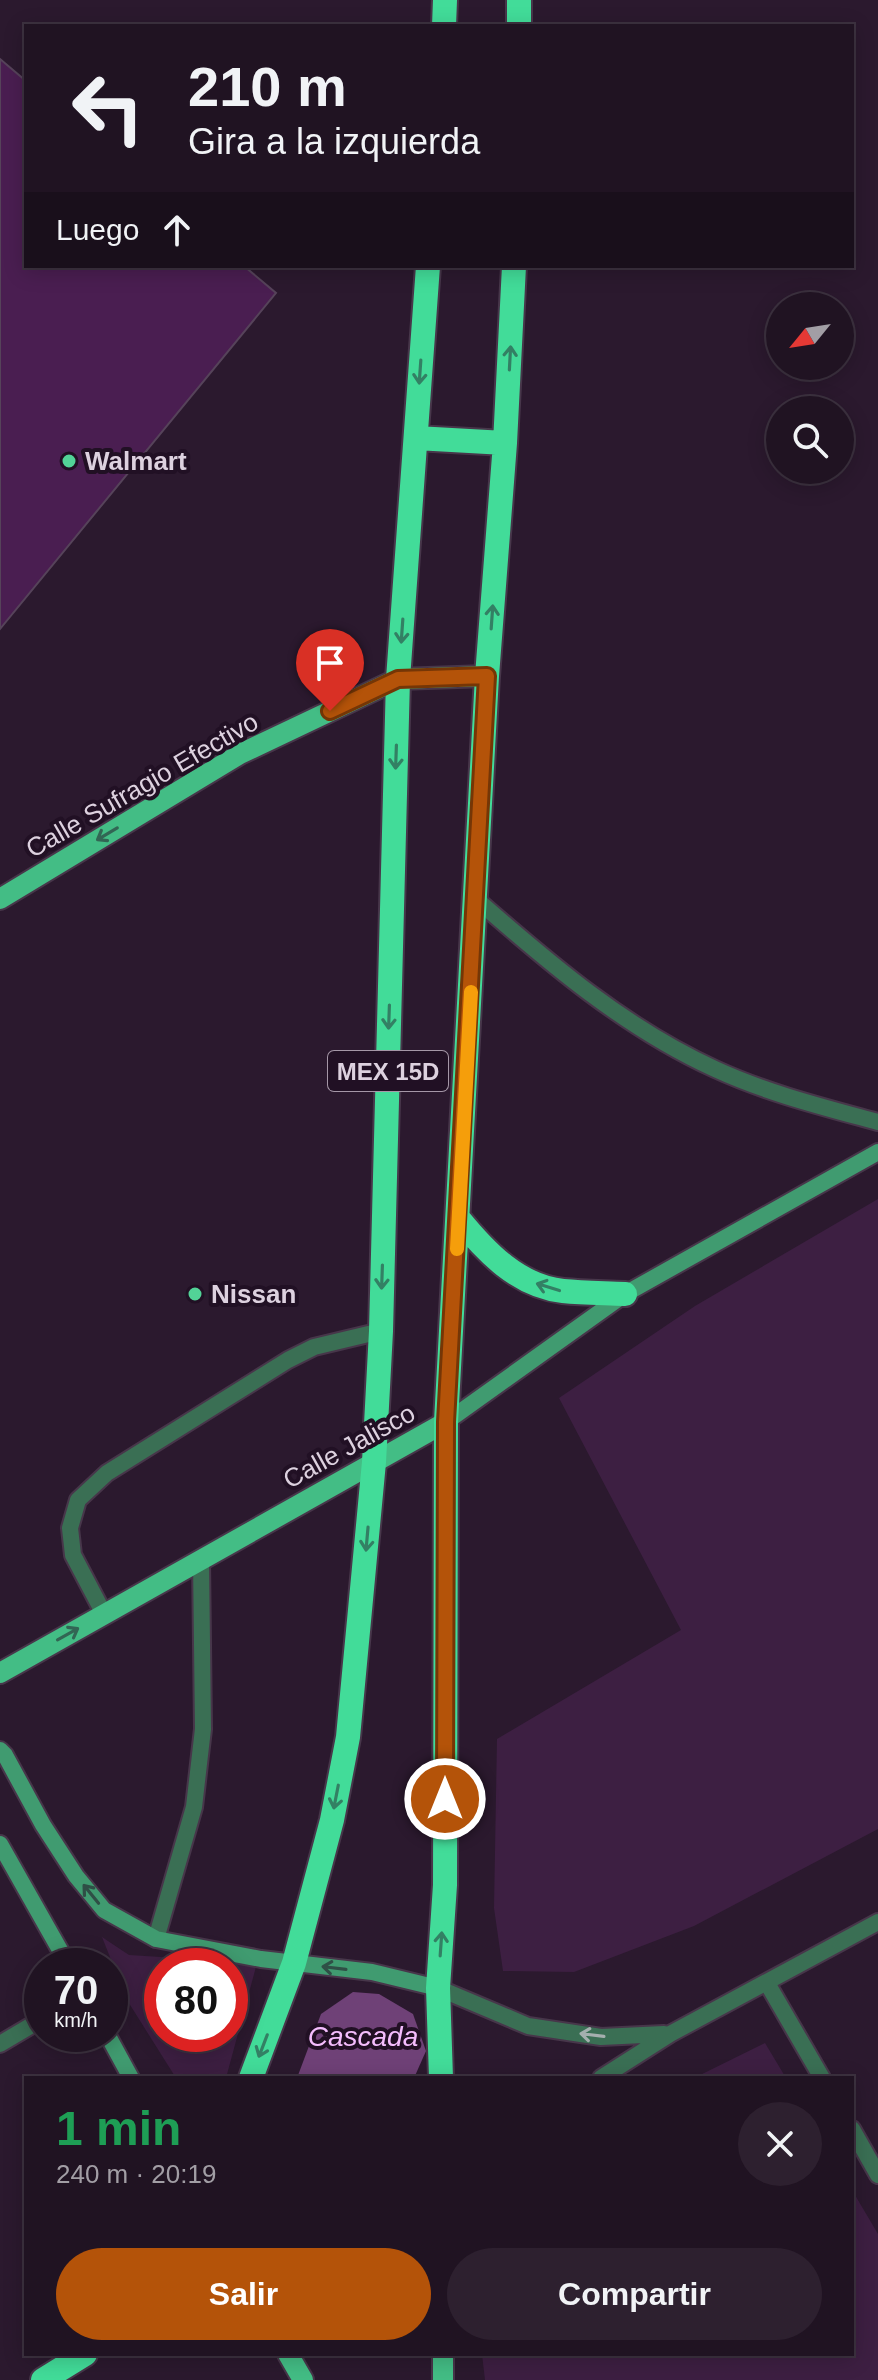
<!DOCTYPE html>
<html lang="es">
<head>
<meta charset="utf-8">
<style>
  body { margin:0; font-family:Helvetica,sans-serif; background:#2d202f; color:#f1f3f6; height:100vh; display:flex; flex-direction:column; font-size:30px; white-space:nowrap }
  * { box-sizing:border-box; margin:0 }
  p { font-size:26px; color:#a29ea5 }
  .icon { flex:none; width:44px; height:44px; fill:none; stroke:currentColor; stroke-width:2; stroke-linecap:round; stroke-linejoin:round }
  .map { position:relative; flex:1; overflow:hidden }
  .drawer { position:absolute; left:24px; top:2076px; width:830px; height:280px; display:flex; flex-direction:column; background:#201322; border-radius:0px; box-shadow:0 4px 20px #0003,0 0 0 2px #3d3240 }
  .drawer>* { flex:none }
  .top-card { position:absolute; left:24px; top:24px; width:830px; height:244px; border-radius:0px; box-shadow:0 4px 20px #0003,0 0 0 2px #3d3240; background:#201322; color:#f1f3f6; overflow:hidden }
  .needle { width:52px; rotate:240deg }
  .tools { position:absolute; left:766px; top:292px; display:grid; gap:16px }
  .tools a { display:grid; place-items:center; width:88px; height:88px; border-radius:50%; background:#201322; box-shadow:0 4px 20px #0003,0 0 0 2px #3d3240; font-size:40px }
  .speed { position:absolute; left:24px; top:1948px; display:flex; gap:16px; font-size:40px; font-weight:700; text-align:center }
  .speed>* { display:grid; place-content:center; width:104px; height:104px; border-radius:50%; background:#201322; box-shadow:0 4px 20px #0003,0 0 0 2px #3d3240; line-height:1 }
  .speed small { font-size:20px; font-weight:400 }
  .speed .limit { border:12px solid #d22; background:#fff; color:#111 }
  .pin { position:absolute; display:grid; place-items:center; width:68px; height:68px; color:#fff; margin:-82px -34px; border-radius:50% 50% 50% 0; rotate:-45deg; box-shadow:0 0 8px #0007 }
  .pin .icon { rotate:45deg }
  .me { position:absolute; width:88px; margin:-44px; rotate:0deg; stroke-linejoin:round; filter:drop-shadow(0 0 6px #0008) }
  .turn { display:flex; align-items:center; gap:28px; height:168px; padding:0 32px; font-size:36px }
  .turn .icon { width:104px; height:104px; stroke-width:2.5 }
  .turn b { display:block; font-size:56px; line-height:68px }
  .then { display:flex; align-items:center; height:76px; padding:0 32px; background:#0003; gap:16px; font-size:30px }
  .round { display:grid; place-items:center; flex:none; width:84px; height:84px; border-radius:42px; background:#2d202f }
  .headline { display:flex; align-items:center; justify-content:space-between; height:136px; padding:0 32px }
  h1 { font-size:48px; font-weight:600; line-height:60px; color:#1e9e55 }
  .primary-button { display:flex; gap:16px; margin-top:auto; padding:16px 32px }
  .primary-button a { flex:1; height:92px; border-radius:48px; background:#b45309; color:#fff; font-size:32px; font-weight:600; line-height:92px; text-align:center }
  .primary-button a+a { background:#2d202f; color:#f1f3f6 }
  .map>svg:first-child { display:block }
  .green { fill:#3d1f42; fill-rule:evenodd }
  .water { fill:#6f4177 }
  .building { fill:#4a1e51; stroke:#56435a; stroke-width:2 }
  .lines { fill:none; stroke-linecap:round; stroke-linejoin:round }
  .lane-casing { stroke:#47364a; stroke-width:20 }
  .street-casing { stroke:#47364a; stroke-width:20 }
  .secondary-casing { stroke:#47364a; stroke-width:20 }
  .primary-casing { stroke:#47364a; stroke-width:24 }
  .highway-casing { stroke:#47364a; stroke-width:28 }
  .lane { stroke:#3a6f54; stroke-width:16 }
  .street { stroke:#3a6f54; stroke-width:16 }
  .secondary { stroke:#409b70; stroke-width:16 }
  .primary { stroke:#43bd85; stroke-width:20 }
  .highway { stroke:#42dc99; stroke-width:24 }
  .oneway { stroke:#338064 }
  .oneway2 { stroke:#326654 }
  .oneway3 { stroke:#2f4f46 }
  .oneway4 { stroke:#a4afae }
  .route-casing { stroke:#753606; stroke-width:20 }
  .route { stroke:#b45309; stroke-width:14 }
  .slow { stroke:#f59e0b; stroke-width:14 }
  .poi-dot { fill:#52d397; stroke:#211024; stroke-width:3 }
  .labels { text-anchor:middle; dominant-baseline:central; stroke-width:8; stroke-linejoin:round; paint-order:stroke }
  .shield { fill:#211024; stroke:#a597a7; stroke-width:2 }
  .shield-label { font-size:24px; font-weight:bold; fill:#ddd1df }
  .poi-label { font-size:26px; font-weight:bold; fill:#ddd1df; stroke:#211024; text-anchor:start }
  .street-label { font-size:26px; fill:#ddd1df; stroke:#211024 }
  .water-label { font-size:28px; font-style:italic; fill:#f4bdfd; stroke:#211024 }
</style>
</head>
<body>
<div class="map">
<svg width="878" height="2380" viewBox="0 0 878 2380">
  <rect width="100%" height="100%" fill="#2b192e"/>
  <path class="green" d="M878,1199V1829L694,1926L574,1972L503,1971L494,1908L497,1739L681,1630L559,1398L695,1306Z
    M102,1937L129,1955L257,1963L226,2078H176L127,2000ZM162,1966H230V2034H162Z
    M765,2043L786,2078H694Z
    M852,2190L878,2234V2380H485L482,2354H852Z"/>
  <path class="water" d="M353,1992L379,1994L413,2014L426,2051L414,2078H297L321,2014Z"/>
  <path class="building" d="M0,59L26,81V266H244L276,293L0,629Z"/>
  <g class="lines">
    <g class="lane-casing">
      <path id="lane" d="M476,899C549,963 625,1028 715,1069C767,1093 823,1107 878,1122
        M104,1614L73,1555L70,1528L78,1500L107,1473L288,1360L314,1347L381,1331
        M156,1939L194,1807L203,1729L201,1559
        M0,2044L42,2019"/>
    </g>
    <g class="street-casing">
      <path id="street" d="M767,1983L822,2078
        M438,1988L528,2026L601,2037L664,2034
        M601,2078L670,2034L878,1922
        M852,2129L878,2175"/>
    </g>
    <g class="secondary-casing">
      <path id="secondary" d="M446,1422L625,1294L878,1152
        M0,1750L5,1755L43,1825L76,1876L104,1910L156,1939L261,1959L372,1972L438,1988
        M0,1844L69,1966
        M107,2034L131,2078"/>
    </g>
    <g class="primary-casing">
      <path id="primary" d="M0,899L240,754L398,679L487,676
        M0,1673L446,1422
        M288,2354L303,2380
        M443,2354V2380"/>
    </g>
    <g class="highway-casing">
      <path id="highway" d="M444,26L445,0
        M519,26V0
        M416,438L505,443
        M459,1219C486,1252 518,1286 563,1291C584,1293 605,1293 625,1294
        M251,2078L294,1963L332,1820L348,1737L374,1462L381,1331L398,679L428,266
        M441,2078L438,1988L445,1885L446,1422L487,676L505,443L514,266
        M43,2380L85,2354"/>
    </g>
    <use href="#lane" class="lane"/>
    <use href="#street" class="street"/>
    <use href="#secondary" class="secondary"/>
    <use href="#primary" class="primary"/>
    <use href="#highway" class="highway"/>
  </g>
  <defs><path id="oneway-shaft" d="M-6 0H5M1.5-3L5.5 0L1.5 3" fill="none" stroke-width="1.6" stroke-linecap="round" stroke-linejoin="round" transform="scale(2)"/></defs>
  <g class="oneway">
    <use href="#oneway-shaft" transform="translate(510 358) rotate(-87)"/>
    <use href="#oneway-shaft" transform="translate(420 372) rotate(94)"/>
    <use href="#oneway-shaft" transform="translate(492 617) rotate(-86)"/>
    <use href="#oneway-shaft" transform="translate(402 631) rotate(94)"/>
    <use href="#oneway-shaft" transform="translate(396 757) rotate(92)"/>
    <use href="#oneway-shaft" transform="translate(389 1017) rotate(92)"/>
    <use href="#oneway-shaft" transform="translate(382 1277) rotate(92)"/>
    <use href="#oneway-shaft" transform="translate(548 1287) rotate(-163)"/>
    <use href="#oneway-shaft" transform="translate(367 1539) rotate(95)"/>
    <use href="#oneway-shaft" transform="translate(336 1797) rotate(101)"/>
    <use href="#oneway-shaft" transform="translate(441 1944) rotate(-86)"/>
    <use href="#oneway-shaft" transform="translate(263 2046) rotate(111)"/>
  </g>
  <g class="oneway2">
    <use href="#oneway-shaft" transform="translate(107 834) rotate(149)"/>
    <use href="#oneway-shaft" transform="translate(68 1634) rotate(-29)"/>
  </g>
  <g class="oneway3">
    <use href="#oneway-shaft" transform="translate(91 1894) rotate(-129)"/>
    <use href="#oneway-shaft" transform="translate(334 1968) rotate(-173)"/>
  </g>
  <use class="oneway4" href="#oneway-shaft" transform="translate(592 2035) rotate(-173)"/>
  <g class="lines">
    <g class="route-casing">
      <path id="route" d="M330,711L398,679L487,676L446,1422L445,1799"/>
    </g>
    <use href="#route" class="route"/>
    <path class="slow" d="M457,1249L471,992"/>
  </g>
  <g class="poi-dot">
    <circle cx="69" cy="461" r="8"/>
    <circle cx="195" cy="1294" r="8"/>
  </g>
  <g class="labels">
    <rect class="shield" x="328" y="1051" width="120" height="40" rx="6"/>
    <g class="shield-label">
      <text x="388" y="1071">MEX 15D</text>
    </g>
    <g class="poi-label">
      <text x="85" y="461">Walmart</text>
      <text x="211" y="1294">Nissan</text>
    </g>
    <g class="street-label">
      <text transform="translate(142 785) rotate(-30)">Calle Sufragio Efectivo</text>
      <text transform="translate(349 1446) rotate(-29)">Calle Jalisco</text>
    </g>
    <g class="water-label">
      <text x="363" y="2036">Cascada</text>
    </g>
  </g>
</svg>
<div class="tools">
<a><svg class="needle" viewBox="-14 -14 28 28"><path d="M0-13l5 13h-10z" fill="#e53935"/><path d="M0 13l5-13h-10z" fill="#a29ea5"/></svg></a>
<a><svg class="icon" aria-label="search" viewBox="0 0 24 24"><circle cx="10" cy="10" r="6"/><path d="M15 15l6 6"/></svg></a>
</div>
<div class="speed"><div>70<small>km/h</small></div><div class="limit">80</div></div>
<div class="pin" style="left:330px;top:711px;background:#d93025"><svg class="icon" aria-label="arrive" viewBox="0 0 24 24"><path d="M6 21V4h12l-3 4 3 4H6"/></svg></div>
<svg class="me" style="left:445px;top:1799px" viewBox="-20 -20 40 40"><circle r="17" fill="#b45309" stroke="#fff" stroke-width="3"/><path d="M0-11L8 9 0 5-8 9z" fill="#fff"/></svg>
<div class="top-card">
<div class="turn"><svg class="icon" aria-label="left" viewBox="0 0 24 24"><path d="M17 20v-9H6M10 6l-5 5 5 5"/></svg><div><b>210 m</b>Gira a la izquierda</div></div>
<div class="then">Luego<svg class="icon" aria-label="ahead" viewBox="0 0 24 24"><path d="M12 20V5M6 11l6-6 6 6"/></svg></div>
</div>
<section class="drawer">
<div class="headline"><div><h1>1 min</h1><p>240 m · 20:19</p></div><a class="round"><svg class="icon" aria-label="close" viewBox="0 0 24 24"><path d="M6 6l12 12M18 6L6 18"/></svg></a></div>
<div class="primary-button"><a>Salir</a><a>Compartir</a></div>
</section>
</div>
</body>
</html>
